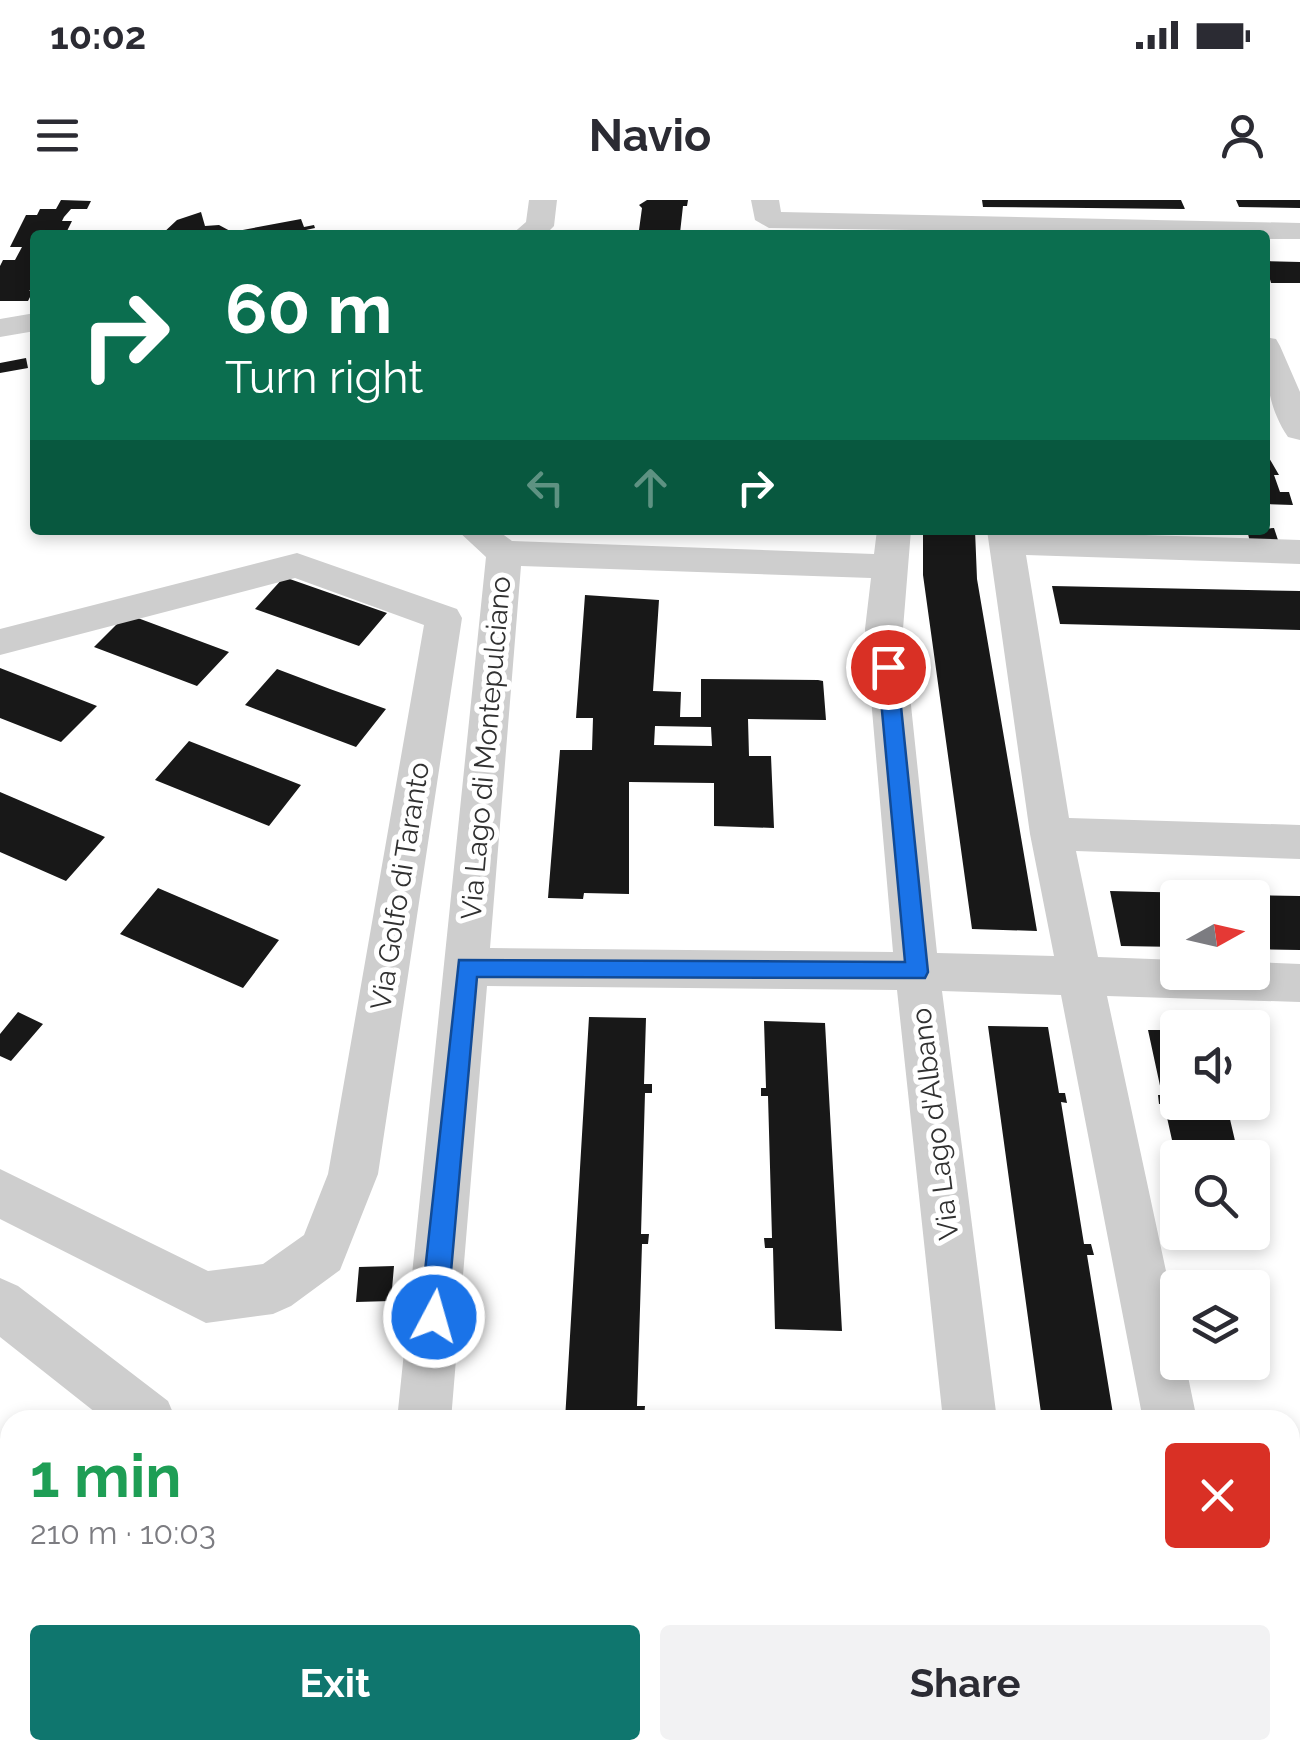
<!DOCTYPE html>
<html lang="en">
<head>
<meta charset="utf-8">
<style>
  body { margin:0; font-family:Raleway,sans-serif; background:#f2f2f3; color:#2b2b33; height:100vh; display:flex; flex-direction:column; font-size:38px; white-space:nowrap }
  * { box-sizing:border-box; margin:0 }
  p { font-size:32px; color:#7c7c81 }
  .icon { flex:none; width:55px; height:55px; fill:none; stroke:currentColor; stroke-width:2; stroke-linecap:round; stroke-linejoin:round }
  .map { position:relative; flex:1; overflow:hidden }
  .sheet { position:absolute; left:0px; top:1210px; width:1300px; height:350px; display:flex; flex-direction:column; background:#fff; border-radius:30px 30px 0 0; box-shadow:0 5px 15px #0003 }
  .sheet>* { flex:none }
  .hud { position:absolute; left:30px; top:30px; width:1240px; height:305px; border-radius:10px; box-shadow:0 5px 15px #0003; background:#0b6e4f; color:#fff; overflow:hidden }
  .needle { width:65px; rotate:82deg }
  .fabs { position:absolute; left:1160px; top:680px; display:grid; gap:20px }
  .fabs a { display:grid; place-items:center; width:110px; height:110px; border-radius:10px; background:#fff; box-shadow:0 5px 15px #0003; font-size:50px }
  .pin { position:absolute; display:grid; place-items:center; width:85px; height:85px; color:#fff; margin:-42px; border:5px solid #fff; border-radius:50%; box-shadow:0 2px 10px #0007 }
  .me { position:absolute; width:110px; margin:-55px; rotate:6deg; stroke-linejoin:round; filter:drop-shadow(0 0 8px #0008) }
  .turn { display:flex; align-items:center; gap:35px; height:210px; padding:0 30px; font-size:45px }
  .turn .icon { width:130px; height:130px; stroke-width:2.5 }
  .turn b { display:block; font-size:70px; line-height:85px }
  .lanes { display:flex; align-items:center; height:95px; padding:0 30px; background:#0003; justify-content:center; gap:50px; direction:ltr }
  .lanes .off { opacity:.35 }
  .round { display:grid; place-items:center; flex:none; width:105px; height:105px; border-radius:10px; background:#f2f2f3 }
  .overview { display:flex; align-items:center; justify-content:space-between; height:170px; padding:0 30px }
  h1 { font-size:60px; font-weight:700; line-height:75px; color:#1e9e55 }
  .action { display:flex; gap:20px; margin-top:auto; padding:20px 30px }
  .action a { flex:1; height:115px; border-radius:10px; background:#0f766e; color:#fff; font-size:40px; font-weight:700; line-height:115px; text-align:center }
  .action a+a { background:#f2f2f3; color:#2b2b33 }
  .status { display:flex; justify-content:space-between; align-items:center; height:70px; padding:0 50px; background:#fff; direction:ltr }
  .status svg { height:28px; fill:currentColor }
  header { display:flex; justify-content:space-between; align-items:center; height:130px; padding:0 30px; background:#fff; font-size:45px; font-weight:700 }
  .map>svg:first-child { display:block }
  .building { fill:#181818; fill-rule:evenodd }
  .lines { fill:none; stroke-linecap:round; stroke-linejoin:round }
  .minor { fill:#cecece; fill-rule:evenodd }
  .route { fill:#1a73e8; stroke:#114b97; stroke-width:2.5 }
  .labels { text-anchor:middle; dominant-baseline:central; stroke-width:10; stroke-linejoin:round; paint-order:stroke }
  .street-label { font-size:28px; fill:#313131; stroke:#fff }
</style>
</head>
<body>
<div class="status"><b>10:02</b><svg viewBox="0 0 49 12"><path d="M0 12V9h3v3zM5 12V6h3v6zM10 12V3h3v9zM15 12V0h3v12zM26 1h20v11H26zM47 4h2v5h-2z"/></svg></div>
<header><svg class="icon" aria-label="menu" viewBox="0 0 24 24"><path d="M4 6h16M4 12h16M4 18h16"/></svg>Navio<svg class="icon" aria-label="person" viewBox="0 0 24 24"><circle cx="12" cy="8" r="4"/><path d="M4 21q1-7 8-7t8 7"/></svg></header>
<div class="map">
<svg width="1300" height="1560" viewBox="0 0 1300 1560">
  <rect width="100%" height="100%" fill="#fff"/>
  <path class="building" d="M61,0L91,1L87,9H71L64,17L62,21H72L65,35H35V87L29,91H33L28,101H0V66L3,60H15L22,47H10L26,15H37L40,9H56Z
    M647,0H688L687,6H683L680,33L633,35L634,30H639L642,8L639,5Z
    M982,0H1181L1185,9L983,7Z
    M1236,0H1300V8L1239,7Z
    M201,12L205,26L219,25L232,32L301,19L304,27L314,25L315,28L306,30L309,35H161L177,20Z
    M1265,61L1300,62V83H1271Z
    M26,158L28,168L0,173V163Z
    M1265,251L1279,275H1274L1280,292H1289L1293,305L1265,304Z
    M1274,328L1279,343L1250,342L1247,330Z
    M923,330H975L977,379L1037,731L972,729L923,375Z
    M284,377L387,413L359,446L255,409Z
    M1052,386L1300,391V430L1060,424Z
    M585,395L659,400L653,491L681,492L680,517H701V479L818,480L823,481L826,520L748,519L749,556H771L774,628L714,626V583L629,582V694L584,693L583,699L548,698L560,550H592L593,518H576ZM655,526L711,527L712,546L654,545Z
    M127,414L229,452L197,486L94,447Z
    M0,468L97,506L61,542L0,518Z
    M277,469L330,489L386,509L356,547L245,505Z
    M189,541L301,585L269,626L155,580Z
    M0,592L105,637L66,681L0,652Z
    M158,688L279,740L243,788L120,734Z
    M1110,691L1240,694V698H1178V747L1121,746Z
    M1252,695L1300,696V750L1252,749Z
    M18,812L43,824L11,861L0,856V834Z
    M589,817L646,818L644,884H652V893H645L641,1034H649L648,1044H642L637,1206H645L644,1218L639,1220H565Z
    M764,821L825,823L842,1131L775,1129L773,1048H765L764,1038H772L768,896H761V888H766Z
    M988,826L1048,827L1059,893H1065L1067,903L1061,902L1084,1044H1091L1094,1055H1087L1114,1220H1042Z
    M1148,830H1178V902H1226L1239,958H1176L1164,904H1159L1158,895H1162Z
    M394,1066L391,1101L356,1102L359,1067Z
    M25,1550H212L202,1560H28Z"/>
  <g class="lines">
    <path class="minor" d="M529,0H557L554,26L545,35H511L526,22Z
      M751,0H779L781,12L1300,23V39H1265V35L769,28L755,20Z
      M35,113V131L0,137V119Z
      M1265,137L1276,139L1280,146L1300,192V240L1288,237C1267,206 1265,173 1265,137Z
      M457,330H497L512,341L874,354L877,330H911L903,429L937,753L1054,756L1030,634L987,330L1300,340V364L1026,355L1069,618L1300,625V659L1076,651L1098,757L1178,760V772H1252V762L1300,764V802L1107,796L1178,1127V1162H1185L1197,1220H1143L1061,795L942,791L997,1220H943L897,790L487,786L451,1220H397L486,357ZM521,366L871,378L865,429L893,752L490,748Z
      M297,353L457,409L462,418L378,974L340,1070L291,1106L273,1114L206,1123L0,1019V969L208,1071L263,1064L304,1035L328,974L424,425L295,378L0,455V429Z
      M0,1078L18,1086L168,1201L176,1220H105L0,1137Z
      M378,1550H441L437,1560H374Z
      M604,1550H694L698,1560H608Z
      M979,1550H1041L1042,1560H980Z"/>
  </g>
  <path class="route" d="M888,460L897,467L928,772L925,778L477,777L447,1117L443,1126L434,1130L424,1126L420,1117L459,760L905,762L878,467Z"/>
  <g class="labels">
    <g class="street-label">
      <text transform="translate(486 548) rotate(-85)">Via Lago di Montepulciano</text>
      <text transform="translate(400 686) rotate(-81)">Via Golfo di Taranto</text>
      <text transform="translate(935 924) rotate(-97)">Via Lago d'Albano</text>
    </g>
  </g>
</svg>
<div class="fabs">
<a><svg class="needle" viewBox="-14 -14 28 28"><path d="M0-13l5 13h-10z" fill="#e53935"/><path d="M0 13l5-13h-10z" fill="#7c7c81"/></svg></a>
<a><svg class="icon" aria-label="sound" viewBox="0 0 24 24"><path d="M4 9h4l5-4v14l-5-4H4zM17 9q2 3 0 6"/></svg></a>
<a><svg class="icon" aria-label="search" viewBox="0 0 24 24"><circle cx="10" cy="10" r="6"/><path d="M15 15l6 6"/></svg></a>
<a><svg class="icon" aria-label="layers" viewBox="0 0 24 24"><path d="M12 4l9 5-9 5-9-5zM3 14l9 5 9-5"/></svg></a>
</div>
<div class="pin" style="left:888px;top:467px;background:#d93025"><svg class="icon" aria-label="arrive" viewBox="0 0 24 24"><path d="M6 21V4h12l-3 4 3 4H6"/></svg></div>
<svg class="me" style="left:434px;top:1117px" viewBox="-20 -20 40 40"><circle r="17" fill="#1a73e8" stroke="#fff" stroke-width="3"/><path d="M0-11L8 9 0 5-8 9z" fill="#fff"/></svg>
<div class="hud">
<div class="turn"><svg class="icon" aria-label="right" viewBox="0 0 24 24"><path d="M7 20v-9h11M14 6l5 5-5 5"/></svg><div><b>60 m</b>Turn right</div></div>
<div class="lanes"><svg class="icon off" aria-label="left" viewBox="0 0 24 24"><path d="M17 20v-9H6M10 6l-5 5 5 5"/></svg><svg class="icon off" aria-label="ahead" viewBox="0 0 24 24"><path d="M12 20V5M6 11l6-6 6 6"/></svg><svg class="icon" aria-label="right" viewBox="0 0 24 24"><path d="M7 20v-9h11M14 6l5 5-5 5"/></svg></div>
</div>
<section class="sheet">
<div class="overview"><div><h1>1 min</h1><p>210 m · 10:03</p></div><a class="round" style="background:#d93025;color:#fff"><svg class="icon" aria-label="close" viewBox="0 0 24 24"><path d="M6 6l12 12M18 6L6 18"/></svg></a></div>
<div class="action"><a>Exit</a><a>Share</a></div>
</section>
</div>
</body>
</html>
